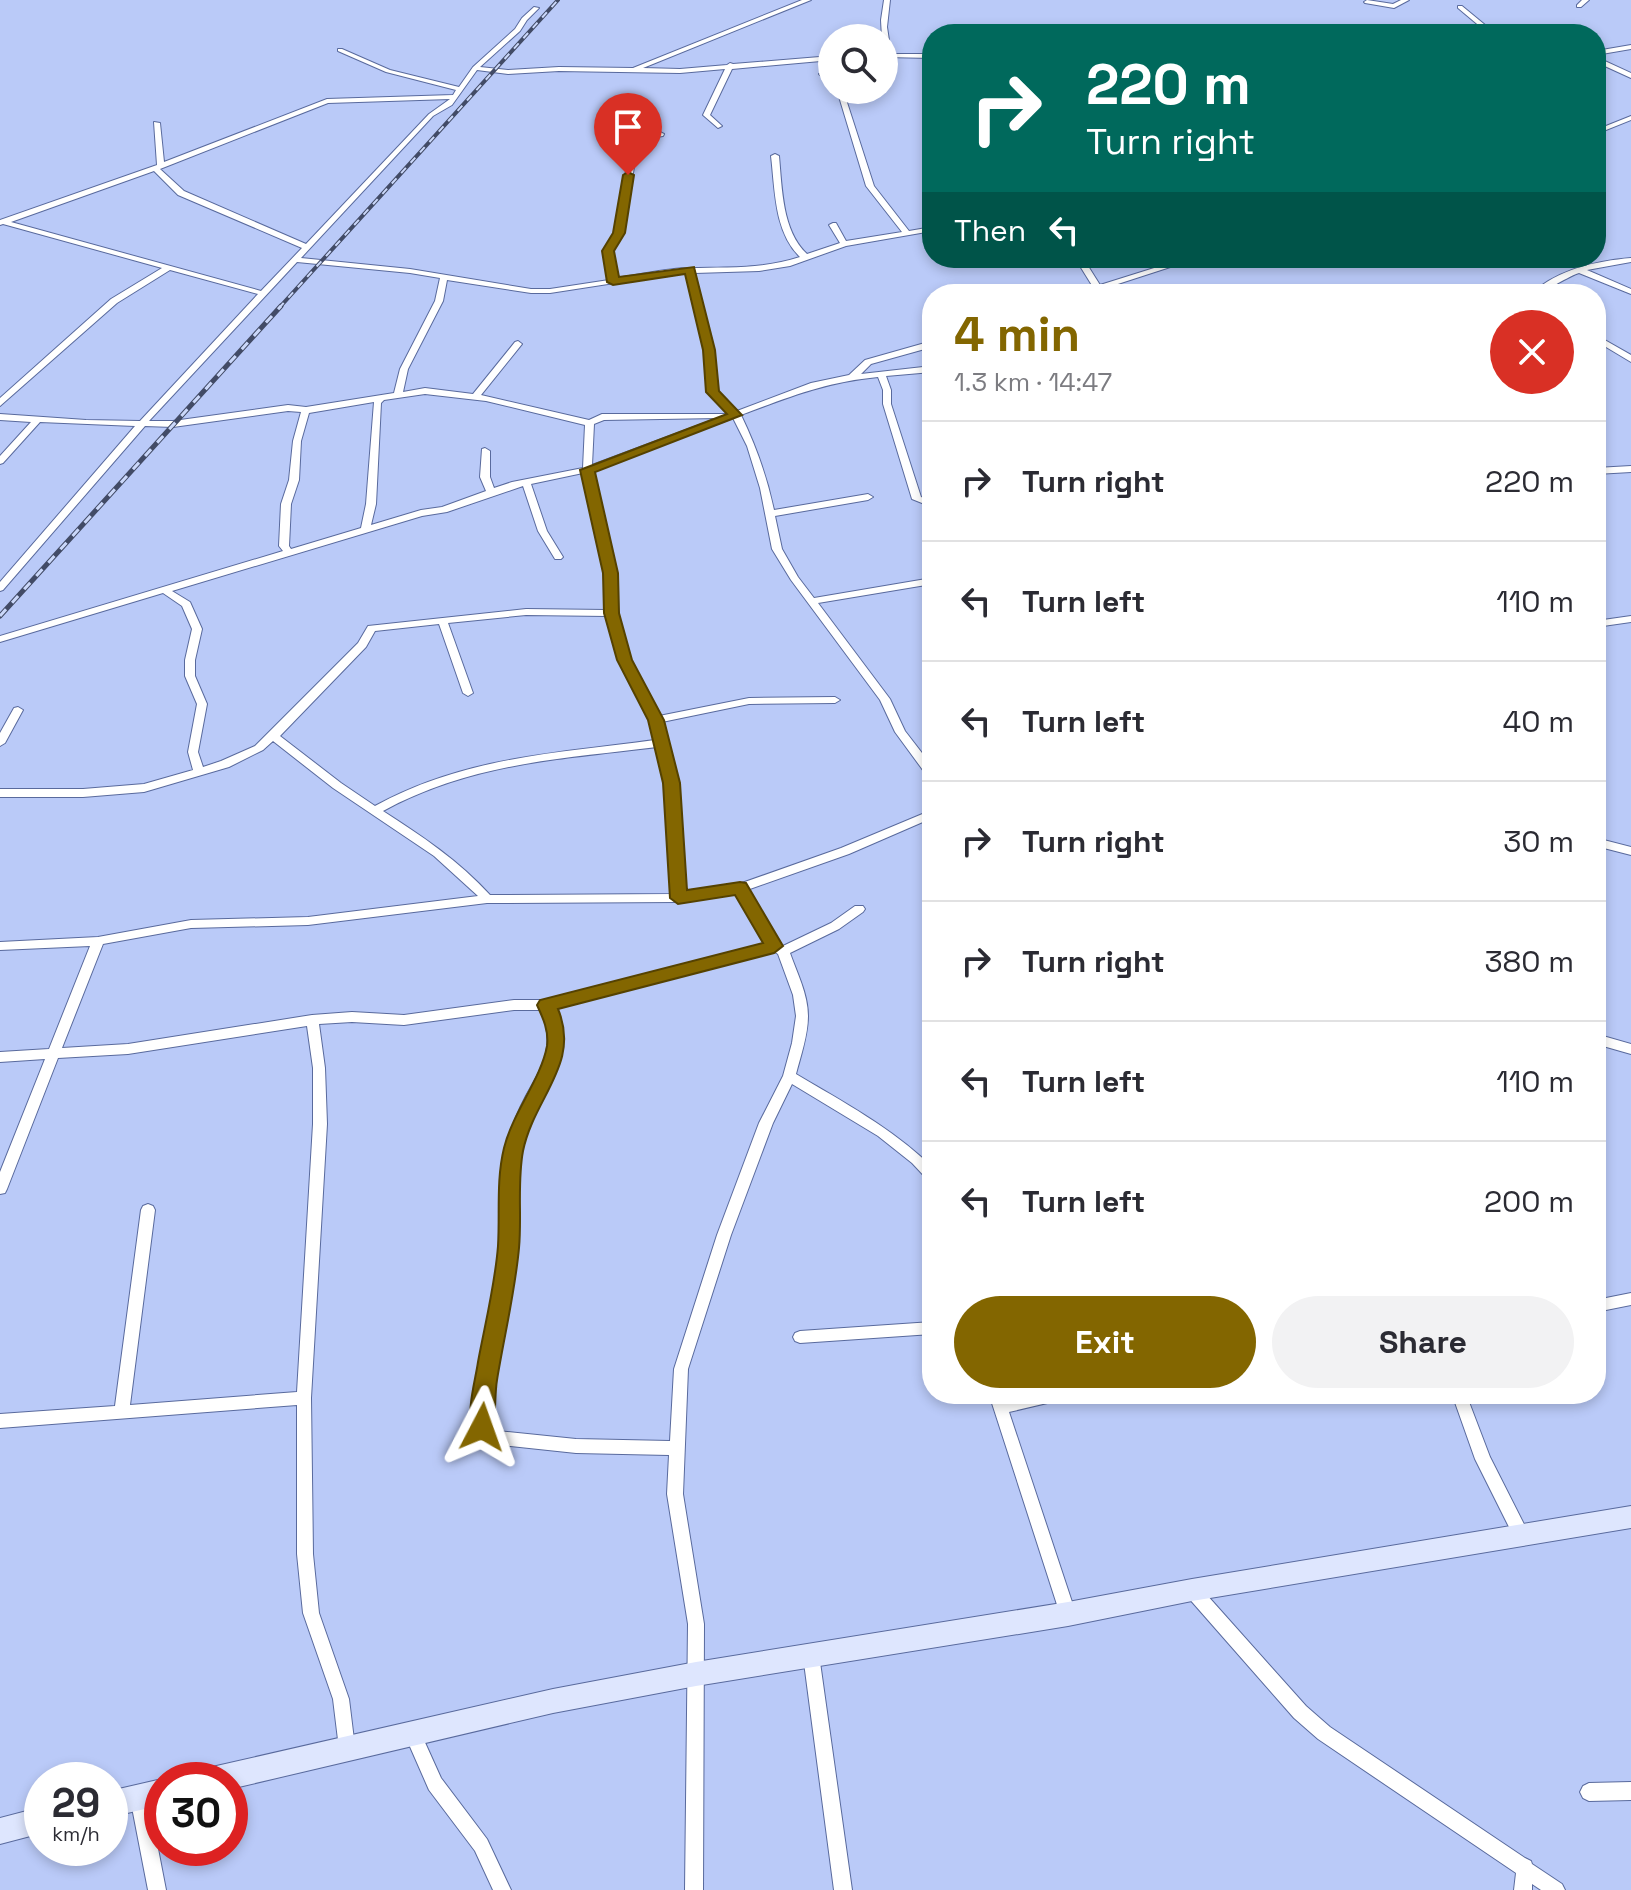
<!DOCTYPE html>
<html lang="en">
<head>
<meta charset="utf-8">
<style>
  body { margin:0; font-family:"Space Grotesk",sans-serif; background:#f2f2f3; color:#2b2b33; height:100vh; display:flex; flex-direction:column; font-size:30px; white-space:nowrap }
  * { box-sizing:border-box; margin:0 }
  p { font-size:26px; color:#7c7c81 }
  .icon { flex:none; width:44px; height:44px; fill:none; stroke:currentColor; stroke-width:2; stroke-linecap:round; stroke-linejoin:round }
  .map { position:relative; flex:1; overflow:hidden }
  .details { position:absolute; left:922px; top:284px; width:684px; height:1120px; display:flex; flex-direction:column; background:#fff; border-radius:32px; box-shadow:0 4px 12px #0003 }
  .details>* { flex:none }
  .top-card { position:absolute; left:922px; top:24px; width:684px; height:244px; border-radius:32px; box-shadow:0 4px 12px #0003; background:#00695c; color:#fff; overflow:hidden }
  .controls { position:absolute; left:818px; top:24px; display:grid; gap:16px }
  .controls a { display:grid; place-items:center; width:80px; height:80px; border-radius:50%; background:#fff; box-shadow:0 4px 12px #0003; font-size:40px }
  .speed { position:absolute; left:24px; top:1762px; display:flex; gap:16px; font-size:40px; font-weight:700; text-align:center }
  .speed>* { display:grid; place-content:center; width:104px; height:104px; border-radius:50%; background:#fff; box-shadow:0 4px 12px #0003; line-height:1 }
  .speed small { font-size:20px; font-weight:400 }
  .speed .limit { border:12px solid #d22; background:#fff; color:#111 }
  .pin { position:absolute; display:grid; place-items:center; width:68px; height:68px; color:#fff; margin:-82px -34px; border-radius:50% 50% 50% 0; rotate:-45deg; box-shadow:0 0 8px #0007 }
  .pin .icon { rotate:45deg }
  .me { position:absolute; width:88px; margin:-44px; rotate:4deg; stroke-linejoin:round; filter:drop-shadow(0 0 6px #0008) }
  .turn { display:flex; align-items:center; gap:28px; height:168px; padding:0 32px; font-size:36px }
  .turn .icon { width:104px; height:104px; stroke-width:2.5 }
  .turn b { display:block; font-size:56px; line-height:68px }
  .then { display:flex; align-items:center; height:76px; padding:0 32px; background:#0003; gap:16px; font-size:30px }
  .round { display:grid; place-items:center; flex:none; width:84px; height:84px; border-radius:42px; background:#f2f2f3 }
  .head { display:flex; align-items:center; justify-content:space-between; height:136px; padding:0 32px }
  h1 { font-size:48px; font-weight:700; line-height:60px; color:#836600 }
  .primary-button { display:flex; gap:16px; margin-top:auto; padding:16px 32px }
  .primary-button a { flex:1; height:92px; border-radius:48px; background:#836600; color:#fff; font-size:32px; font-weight:700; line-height:92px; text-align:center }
  .primary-button a+a { background:#f2f2f3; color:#2b2b33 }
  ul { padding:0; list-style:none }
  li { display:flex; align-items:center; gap:24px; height:120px; padding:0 32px; border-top:2px solid #e1e1e2 }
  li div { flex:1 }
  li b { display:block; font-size:30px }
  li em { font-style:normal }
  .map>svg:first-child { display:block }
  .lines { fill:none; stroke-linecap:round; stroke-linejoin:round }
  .minor-casing { stroke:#596a9d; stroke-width:2 }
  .secondary-casing { stroke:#596a9d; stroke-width:2 }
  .minor { fill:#fff; fill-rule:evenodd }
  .secondary { fill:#dee6fe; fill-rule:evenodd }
  .rail-far1-casing { stroke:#424b66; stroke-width:4 }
  .rail-casing { stroke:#424b66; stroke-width:5 }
  .rail-far1 { stroke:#cbd8fa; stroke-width:2; stroke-dasharray:7; stroke-linecap:butt }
  .rail { stroke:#cbd8fa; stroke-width:3; stroke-dasharray:9; stroke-linecap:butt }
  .route { fill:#836600; stroke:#554200; stroke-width:2 }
</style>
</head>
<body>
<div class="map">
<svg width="1631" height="1890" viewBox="0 0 1631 1890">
  <rect width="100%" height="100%" fill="#bacaf8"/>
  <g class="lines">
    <g class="minor-casing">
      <path id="minor" d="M802,0H811L643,68L680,69L727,65L730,63L733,64L832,56V60L732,69L710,115L722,126L718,128L703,115L725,69L680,73L559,71L508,74L477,70L452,105L433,116L301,258L410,269L531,289H550L609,280L604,251L615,233L631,142L637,135L660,132L664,134L663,136L642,139L638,143L623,233L612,251L616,278C640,275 666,268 690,268C727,267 764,269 800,257C774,232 775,189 771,156L775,154L779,156C782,188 782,231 807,254L840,243L829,225L833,223H836L846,241L902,232L866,186L837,90H843L874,186L909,231L932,227V231L846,246L790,266L759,271L695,273L713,350L716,391L737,411L811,383L849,375L865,360L932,341V347L871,364L861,374L932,366V372L886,376L891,390V404L921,497L932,501V507L912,499L883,404V390L878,377C826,382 789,397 741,415C756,446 767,477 774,510L868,494L873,497L868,500L775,516L782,549L798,577L814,598L932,578V584L818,603L890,699L905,731L932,766V778L928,777L895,732L880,700L791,580L772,549L760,488L747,446L733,418L592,471L616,573V613L629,660L659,716L749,698L835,697L840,700L835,703L749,704L662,722L677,783L684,893L739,884L841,848L932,810V818L849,854L747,890L778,943L783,946L831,923L855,906H863L865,909L863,912L839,929L790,953C797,973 808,994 808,1016C808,1035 801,1055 796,1074C843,1102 892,1128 932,1167V1180L927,1179L912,1163L878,1136L792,1084L773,1123L731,1235L688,1369L683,1494L704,1624L703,1890H685L688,1624L667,1494L669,1455L576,1453L493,1444C485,1441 478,1435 475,1427C479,1368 495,1310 501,1251C505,1208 500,1165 514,1123C529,1077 560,1064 542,1010H514L404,1025L352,1022L319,1024L325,1068L327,1124L311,1398L313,1554L319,1613L349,1699L355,1748L353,1754L347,1756L341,1754L339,1748L333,1699L303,1613L297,1554V1405L0,1428V1414L115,1406L141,1210L143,1206L148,1204L153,1206L155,1210L130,1405L297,1392L313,1124V1068L307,1026L128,1054L58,1058L7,1189L5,1193L0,1194V1172L45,1059L0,1062V1052L49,1049L90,946L0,950V942L98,937L191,920L308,917L478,896L434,856L333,788L273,741L263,750L229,767L144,792L83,797H0V789H83L144,784L193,770L188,752L197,704L185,676V660L192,629L182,606L163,593L0,642V636L283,551L279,546L281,504L289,480L293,441L301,412L288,411L173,427L145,426L3,590L0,591V582L135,426L40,422L3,463L0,464V456L31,422L0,420V414L86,420L140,421L258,294L170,270L117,303L0,406V398L111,299L162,268L3,224L0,225V220L157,165L154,122L160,123L164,162L327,99L453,95L456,90L386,72L338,51V49H342L390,70L459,87L473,67L515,29L522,18L534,7L539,8L527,20L520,31L480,67L508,70L559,67L633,68ZM450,99L429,114L306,244L184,191L160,169L328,103ZM154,171L178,195L302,248L261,291L11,222ZM297,262L410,273L440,278L435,301L400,369L394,393L306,407L288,405L173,421H149ZM679,273H687L705,350L708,392L730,414H602L589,420L481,395L522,344L518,341L515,342L473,394L425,388L403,392L408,369L443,301L447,280L531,293H550ZM425,394L486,401L585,425L583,468L512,482L494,488L490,477V451L485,448L482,449L480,477L486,491L442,507L421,510L371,525L376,504L381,403L384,400ZM374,402L366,504L361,528L291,549L289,546L291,504L299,480L301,441L309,413ZM718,418L592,465L594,424L604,420ZM583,473L606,573V610L526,609L368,626L358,643L255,746L221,761L203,767L198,752L207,704L195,676V660L202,629L190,602L172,591L422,516L447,512L523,486L538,531L555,559H561L563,557L547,531L531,484ZM526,615L607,616L619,660L651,720L655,740C557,753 464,757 375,806L341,783L280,736L366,647L375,631L439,624L463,693L468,696L473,693L448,623ZM657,747L665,783L672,894L490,895C459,861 422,836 383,811C471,763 560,759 657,747ZM737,893L767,944L547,1000H514L404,1015L352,1012L312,1015L128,1044L62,1048L103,944L191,928L308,925L487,903L678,902ZM773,951L778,954L793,995L796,1016L792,1043L783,1076L759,1123L717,1235L674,1369L670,1441L576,1439L497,1431L490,1424L491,1405C497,1354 509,1305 515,1254C519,1210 512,1164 528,1121C544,1074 573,1063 554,1008Z
        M884,0H890L887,27L891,54H932V58L885,57L884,38H882L881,20Z
        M1367,0L1393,4L1401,0H1409L1394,8L1365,3L1364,2Z
        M1582,0H1589L1581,7H1577V5Z
        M1458,6H1462L1496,34H1489L1458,8Z
        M1532,25L1550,33L1551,34H1543L1530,28V26Z
        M1354,31L1358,34H1351Z
        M1631,45V49L1596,55V51Z
        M1596,57L1631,73V78L1596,62Z
        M822,72L832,78V83L820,75L819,74Z
        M1631,116V120L1596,134V130Z
        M928,128L932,132V153L928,151L924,130Z
        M1075,258H1083L1100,285L1186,258H1198L1087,294H1075L1093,287Z
        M1631,258V262L1587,270L1631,289V294L1579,273C1564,278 1544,294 1531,294C1558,269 1596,261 1631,258Z
        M1596,335L1631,355V362L1596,341Z
        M1631,466V472L1596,474V468Z
        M1631,616V622L1596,627V621Z
        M18,707L23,710L5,743L0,746V733L14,708Z
        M1596,838L1631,847V855L1596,846Z
        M1596,1034L1631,1044V1054L1596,1044Z
        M1631,1293V1305L1596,1312V1300Z
        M932,1322V1334L800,1343L795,1341L793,1337L795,1333L800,1331Z
        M989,1394H1003L1005,1400L1031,1394H1067L1065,1399L1060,1400L1009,1412L1076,1614L1074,1619L1068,1622L1062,1619L1060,1614Z
        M1452,1394H1466L1490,1457L1530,1536L1528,1541L1522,1543L1516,1541L1475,1459Z
        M1192,1582L1198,1585L1306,1706L1330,1727L1525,1858L1531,1861L1532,1864L1562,1884L1565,1890H1541L1532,1884V1890H1514L1516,1873L1318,1739L1294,1718L1186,1595L1184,1590L1186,1585Z
        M811,1647L817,1649L819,1655L852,1890H834L803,1655L805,1649Z
        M412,1725L418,1727L441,1778L487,1839L511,1890H493L475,1851L429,1790L404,1733L406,1727Z
        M1631,1782V1800L1589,1801L1583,1798L1580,1792L1583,1786L1589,1783Z
        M139,1788L145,1791L148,1797L166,1890H148L130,1797L133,1791Z"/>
    </g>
    <g class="secondary-casing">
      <path id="secondary" d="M1631,1506V1528L1192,1601L1068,1626L696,1686L553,1713L230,1789V1780H199L203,1771L212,1767L553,1689L696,1662L1068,1602L1192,1579Z
        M162,1779V1805L110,1817V1791Z
        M42,1807V1833L0,1844V1818Z"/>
    </g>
    <use href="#minor" class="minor"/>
    <use href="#secondary" class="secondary"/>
    <g class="rail-far1-casing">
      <path id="rail-far1" d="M279,308L558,0"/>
    </g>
    <g class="rail-casing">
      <path id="rail" d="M0,616L281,306"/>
    </g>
    <use href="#rail-far1" class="rail-far1"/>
    <use href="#rail" class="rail"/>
  </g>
  <path class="route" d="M628,172L634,175L625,233L614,251L619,277L694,267L715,350L719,391L742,415L595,472L618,573L619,613L632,660L664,720L680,783L687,890L740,882L746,883L783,946L774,953L558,1009C581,1064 534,1097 523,1151C517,1183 522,1216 519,1248C515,1292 504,1337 497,1380C494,1398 497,1419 490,1434L482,1437L474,1434C465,1414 475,1383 478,1362C485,1324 495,1285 498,1246C500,1213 496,1181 504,1148C513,1112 541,1079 547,1046C549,1031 543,1018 537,1005L540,1000L763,943L735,895L678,904L670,898L663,783L648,720L617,660L604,613L603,573L580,470L727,414L706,392L703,350L685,274L613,285L607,282L602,251L613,233L623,175Z"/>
</svg>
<div class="controls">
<a><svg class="icon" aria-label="search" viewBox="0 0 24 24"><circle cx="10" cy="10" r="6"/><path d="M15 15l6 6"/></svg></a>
</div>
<div class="speed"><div>29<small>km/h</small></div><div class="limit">30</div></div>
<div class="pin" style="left:628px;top:175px;background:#d93025"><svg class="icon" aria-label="arrive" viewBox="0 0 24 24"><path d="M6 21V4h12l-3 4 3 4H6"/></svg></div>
<svg class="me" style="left:482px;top:1427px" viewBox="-20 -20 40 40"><path d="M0-17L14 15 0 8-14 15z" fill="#836600" stroke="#fff" stroke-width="4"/></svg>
<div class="top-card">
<div class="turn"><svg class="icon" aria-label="right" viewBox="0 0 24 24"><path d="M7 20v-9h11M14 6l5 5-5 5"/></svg><div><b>220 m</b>Turn right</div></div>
<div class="then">Then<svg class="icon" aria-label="left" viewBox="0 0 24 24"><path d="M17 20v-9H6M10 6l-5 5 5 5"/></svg></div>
</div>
<section class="details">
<div class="head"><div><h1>4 min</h1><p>1.3 km · 14:47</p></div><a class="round" style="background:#d93025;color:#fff"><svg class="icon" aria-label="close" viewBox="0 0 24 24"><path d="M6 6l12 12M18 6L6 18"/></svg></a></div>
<ul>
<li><svg class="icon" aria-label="right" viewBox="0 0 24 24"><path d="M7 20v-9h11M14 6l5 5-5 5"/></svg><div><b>Turn right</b></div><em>220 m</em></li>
<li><svg class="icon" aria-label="left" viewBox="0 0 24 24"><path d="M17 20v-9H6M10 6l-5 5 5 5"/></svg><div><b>Turn left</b></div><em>110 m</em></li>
<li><svg class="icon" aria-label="left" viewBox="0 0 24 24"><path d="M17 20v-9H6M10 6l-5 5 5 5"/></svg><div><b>Turn left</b></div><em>40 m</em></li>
<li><svg class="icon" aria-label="right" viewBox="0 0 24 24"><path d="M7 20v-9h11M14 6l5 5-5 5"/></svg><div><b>Turn right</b></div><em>30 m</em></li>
<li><svg class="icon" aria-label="right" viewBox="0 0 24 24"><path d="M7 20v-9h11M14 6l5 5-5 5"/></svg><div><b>Turn right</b></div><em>380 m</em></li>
<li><svg class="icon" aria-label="left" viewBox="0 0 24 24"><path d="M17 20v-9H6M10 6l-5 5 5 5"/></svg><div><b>Turn left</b></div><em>110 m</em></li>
<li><svg class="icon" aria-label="left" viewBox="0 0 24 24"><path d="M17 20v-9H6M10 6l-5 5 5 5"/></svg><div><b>Turn left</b></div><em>200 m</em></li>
</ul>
<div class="primary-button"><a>Exit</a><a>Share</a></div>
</section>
</div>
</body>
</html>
